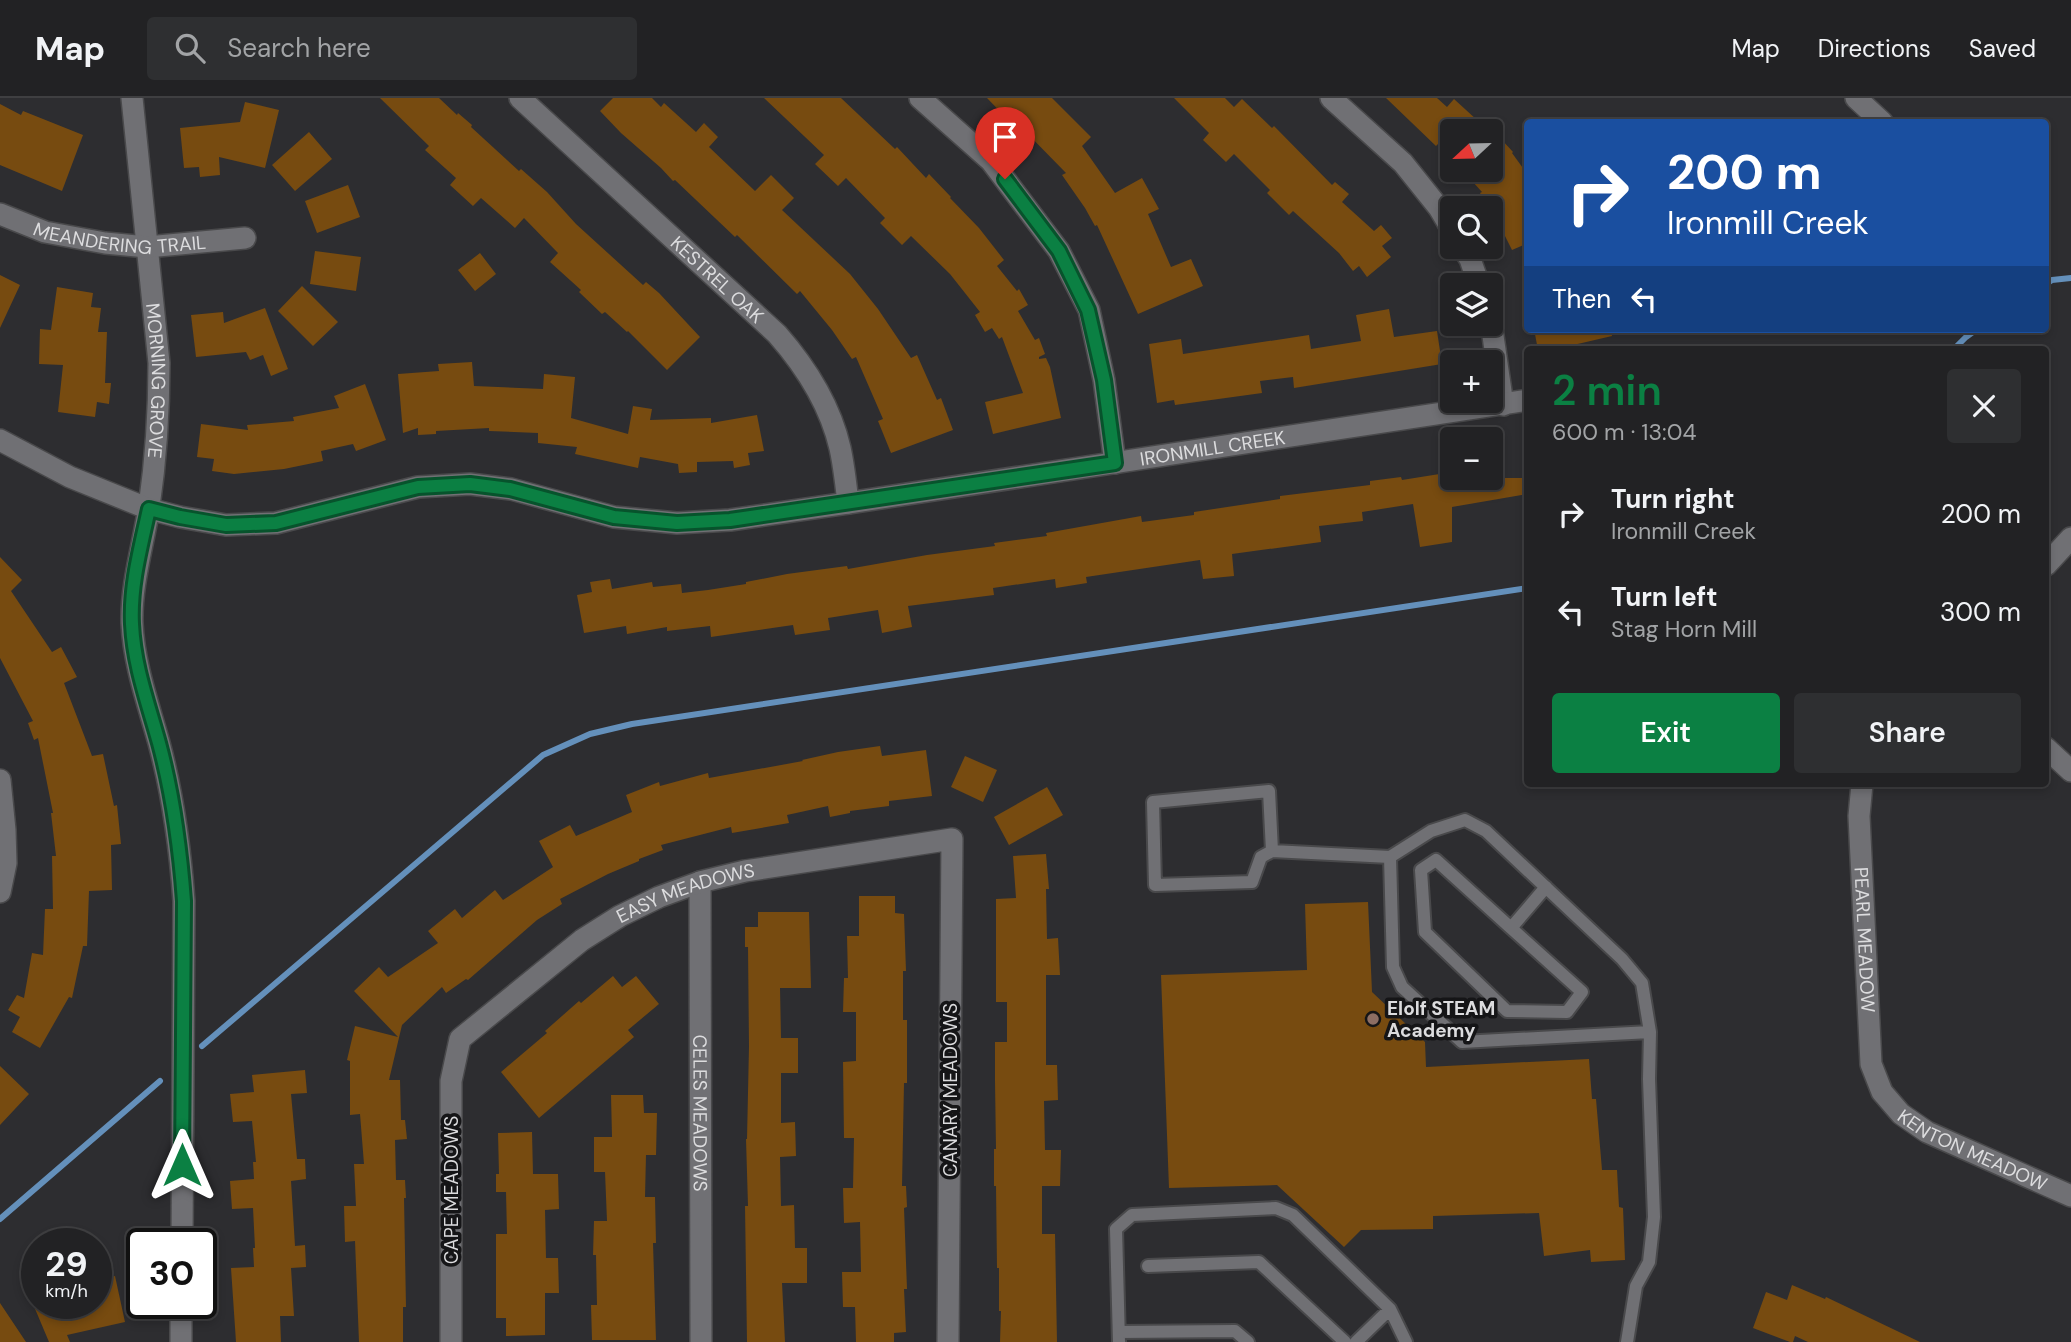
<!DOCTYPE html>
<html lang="en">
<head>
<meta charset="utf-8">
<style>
  body { margin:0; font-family:"DM Sans",sans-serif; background:#2e2f31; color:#f1f3f6; height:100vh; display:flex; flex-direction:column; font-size:26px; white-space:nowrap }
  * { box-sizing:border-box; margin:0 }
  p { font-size:23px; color:#a2a4a6 }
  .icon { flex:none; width:38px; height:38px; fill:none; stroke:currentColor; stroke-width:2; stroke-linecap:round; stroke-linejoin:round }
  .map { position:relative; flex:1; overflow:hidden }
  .details { position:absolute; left:1524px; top:248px; width:525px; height:441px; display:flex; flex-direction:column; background:#222224; border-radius:7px; box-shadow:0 4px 10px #0003,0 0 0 2px #3f3f41 }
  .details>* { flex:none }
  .guide { position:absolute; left:1524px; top:21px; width:525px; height:214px; border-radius:7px; box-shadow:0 4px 10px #0003,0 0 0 2px #3f3f41; background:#1a4fa0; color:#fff; overflow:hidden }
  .needle { width:46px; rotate:248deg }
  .fabs { position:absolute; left:1440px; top:21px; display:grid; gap:14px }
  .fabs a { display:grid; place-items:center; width:63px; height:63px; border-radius:7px; background:#222224; box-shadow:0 4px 10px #0003,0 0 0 2px #3f3f41; font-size:35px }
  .speed { position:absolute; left:21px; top:1130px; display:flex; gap:14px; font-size:35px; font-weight:700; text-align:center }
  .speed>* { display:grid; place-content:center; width:91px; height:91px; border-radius:50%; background:#222224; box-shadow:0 4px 10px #0003,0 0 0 2px #3f3f41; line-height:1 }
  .speed small { font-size:18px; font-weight:400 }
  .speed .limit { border:4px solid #111; border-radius:10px; background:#fff; color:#111 }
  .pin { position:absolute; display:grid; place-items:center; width:60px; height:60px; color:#fff; margin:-72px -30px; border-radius:50% 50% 50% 0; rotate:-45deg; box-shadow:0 0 7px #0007 }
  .pin .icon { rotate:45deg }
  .me { position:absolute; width:77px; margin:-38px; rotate:0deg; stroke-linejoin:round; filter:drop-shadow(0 0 5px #0008) }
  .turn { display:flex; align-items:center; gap:24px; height:147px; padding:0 28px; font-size:32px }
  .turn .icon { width:91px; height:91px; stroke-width:2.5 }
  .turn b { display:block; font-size:49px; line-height:60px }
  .then { display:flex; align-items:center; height:66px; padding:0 28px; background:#0003; gap:14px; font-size:26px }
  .round { display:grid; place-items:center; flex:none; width:74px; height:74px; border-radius:7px; background:#2e2f31 }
  .headline { display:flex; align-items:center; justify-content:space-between; height:119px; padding:0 28px }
  h1 { font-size:42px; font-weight:600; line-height:52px; color:#0b8043 }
  .action { display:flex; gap:14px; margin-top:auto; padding:14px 28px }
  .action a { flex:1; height:80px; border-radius:7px; background:#0b8043; color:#fff; font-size:28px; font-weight:600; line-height:80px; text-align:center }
  .action a+a { background:#2e2f31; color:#f1f3f6 }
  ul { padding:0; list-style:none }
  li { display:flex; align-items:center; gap:21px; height:98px; padding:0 28px }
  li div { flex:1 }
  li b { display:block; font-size:26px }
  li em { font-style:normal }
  header { display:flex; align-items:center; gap:42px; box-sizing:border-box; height:98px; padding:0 35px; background:#222224; border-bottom:2px solid #3f3f41 }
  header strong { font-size:33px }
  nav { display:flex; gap:38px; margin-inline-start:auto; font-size:24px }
  .search { width:490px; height:63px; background:#2e2f31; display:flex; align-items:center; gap:18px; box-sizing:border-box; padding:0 24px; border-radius:7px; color:#a2a4a6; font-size:26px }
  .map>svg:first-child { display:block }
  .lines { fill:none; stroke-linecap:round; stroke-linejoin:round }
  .stream { stroke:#6490bb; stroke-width:6 }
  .building { fill:#774b10 }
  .service-casing { stroke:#49494b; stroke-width:16 }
  .minor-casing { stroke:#49494b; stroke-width:24 }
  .service { stroke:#707074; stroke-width:12 }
  .minor { stroke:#707074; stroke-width:21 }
  .route-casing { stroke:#07532c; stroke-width:18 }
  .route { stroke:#0b8043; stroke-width:12 }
  .education-dot { fill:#8d6e63; stroke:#151517; stroke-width:2.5 }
  .labels { text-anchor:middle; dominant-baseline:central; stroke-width:7; stroke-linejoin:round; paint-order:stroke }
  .street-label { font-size:19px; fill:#dcdcde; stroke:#151517 }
  .poi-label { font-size:19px; font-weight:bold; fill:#dcdcde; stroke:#151517; text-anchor:start }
</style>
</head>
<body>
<header>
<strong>Map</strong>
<div class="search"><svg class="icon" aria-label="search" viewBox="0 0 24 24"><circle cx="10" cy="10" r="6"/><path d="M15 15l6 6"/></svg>Search here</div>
<nav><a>Map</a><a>Directions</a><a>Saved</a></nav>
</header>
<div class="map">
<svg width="2071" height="1244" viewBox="0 0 2071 1244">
  <rect width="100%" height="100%" fill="#2d2d30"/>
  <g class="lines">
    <path class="stream" d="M2046,186L2052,182L2071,180
      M1953,252L1966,239L1977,231
      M202,948L543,657L590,636L632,626L1528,490
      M0,1121L160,983"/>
  </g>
  <path class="building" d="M380,0H439L457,17L458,15L472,27L471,29L519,73L521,71L547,94L576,126L643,187L646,184L659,195L700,239L667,272L628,233L627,234L605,214L602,216L579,194L581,192L550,164L558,155L524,120L515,130L481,100L473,108L450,87L456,80L425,52L429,48Z
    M613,0H652L661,9L664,5L696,34L704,25L718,39L709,49L755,93L771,77L794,100L782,112L850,176L878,211L911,260L917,257L937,302L941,300L953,332L891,355L878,323L883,321L856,259L852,261L832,232L800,193L797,196L737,137L735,139L675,82L673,83L661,70L621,35L600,13Z
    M764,0H841L895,51L897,49L926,80L929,76L951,99L950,100L979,130L1004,162L997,168L1017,193L1019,191L1028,207L1018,213L1035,242L1039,240L1045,256L1039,259V261L1046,260L1050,269L1061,320L993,336L985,304L1023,295L1002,239L999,241L992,230L985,234L975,217L980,214L950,176L911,138L902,147L880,125L885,120L846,80L838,88L815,66L824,57Z
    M987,0H1052L1091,39L1082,48L1115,95L1142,80L1159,111L1148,116L1171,169L1191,161L1203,188L1138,216L1097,127L1095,128L1085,110L1062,77L1066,75L1020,28L1017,31Z
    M1174,0H1225L1234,9L1242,1L1272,30L1274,28L1332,87L1335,84L1349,96L1342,104L1374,133L1381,127L1392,140L1382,148L1391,159L1367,179L1359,168L1353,173L1339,155L1293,113L1289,117L1267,95L1270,92L1234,56L1226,64L1203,42L1209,35Z
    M1386,0H1437L1447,9L1454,1L1489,33H1452V62L1438,46L1436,48Z
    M245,4L279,12L265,70L219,59L220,77L200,79L199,69L184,70L180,30L240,24Z
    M0,6L21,17L23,13L83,37L62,93L0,67Z
    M1491,30L1513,54L1512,55L1528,77V145L1512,152L1494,116L1480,95L1482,94L1462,72H1491Z
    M309,34L332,61L295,93L272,67Z
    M348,87L360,119L317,135L305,103Z
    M315,153L361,159L356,193L310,186Z
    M480,155L496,176L475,193L458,172Z
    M0,177L20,187L0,230Z
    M302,188L338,224L313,248L278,213Z
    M57,189L93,195L91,209L101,210L98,234H107L105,285H111L109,306L97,304L95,319L58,314L63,267L39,266L40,231L51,232Z
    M265,210L288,271L271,278L263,257L250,262L246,254L196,259L191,217L223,214L224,225Z
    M1389,211L1394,239L1437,233L1442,266L1294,290L1293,279L1260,283L1262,295L1175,307L1174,302L1157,305L1149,246L1181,241L1183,256L1309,237L1311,251L1361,243L1356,217Z
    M1534,231H1611L1612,238L1569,248L1570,250L1538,252Z
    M472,264L474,288L543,291L544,276L575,279L571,320L628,336L633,308L652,311L650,322L711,320V325L757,317L764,353L748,355L750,367L734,370L733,363L697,364V374L679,375L678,366L640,359L638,370L575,356L577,349L538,345V335L489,333V330L436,333V336L418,337V330L403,335L398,276L439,273L438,266Z
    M365,286L386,342L356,353L353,346L321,353L323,363L284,371L234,376L212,373L214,361L197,359L201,326L248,332L247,327L294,323L293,319L339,310L334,298Z
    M1452,374V380H1528V396L1452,409V444L1420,449L1413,406L1362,414L1363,423L1319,428L1321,444L1232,456L1234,478L1203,481L1200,462L1086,479L1087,485L1056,490L1055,481L993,490L994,497L908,508L912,529L882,535L878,512L828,520L830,532L795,537L793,527L711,539L710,528L667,533V529L627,536L626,528L584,535L577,497L592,494L590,484L610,481L612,491L652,484L653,489L681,486L682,495L708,492L746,486V484L787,476L847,468L848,471L927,457L995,448L994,445L1047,438L1046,435L1141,418L1142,424L1194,417V414L1280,401V398L1370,387V383L1401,379L1402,382Z
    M0,459L22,482L11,493L52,554L61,549L77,579L64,585L92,658L103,656L114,708L117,707L121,746L111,747L112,792L89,793L87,848H83L72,900L69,899L40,950L12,934L20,919L8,912L17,897L24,900L32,855L43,857L45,811H53L52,758H56L51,715H53L38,640L34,642L28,625L33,623L0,560Z
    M880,648L882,658L926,652L932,698L889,703V708L850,713V715L830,719L828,708L787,717L789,725L732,735L731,729L661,747L663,752L639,761V763L608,776L560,801L562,806L537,822L468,882L466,881L446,895L442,889L402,927L389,982H400L401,1022H405L407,1041L395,1042L396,1082H405L406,1100H404L406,1209H403V1244H359L355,1143L345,1144L344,1108H356L354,1066H364L360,1016L350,1017V963L347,962L355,928L398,939L354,893L379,869L388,879L438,845L428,833L455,811L462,820L495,792L503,802L553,769L539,743L570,727L576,738L632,714L626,697L659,684L660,688L708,675L709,680L803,663L802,662L838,654Z
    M965,658L997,672L983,704L951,689Z
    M1047,689L1063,717L1009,747L994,719Z
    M1046,756L1049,791H1046L1047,841L1058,840L1060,877H1046V967H1057L1058,1002L1044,1003L1045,1052H1061L1060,1088H1042V1136H1055L1057,1244H1000L1001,1213H999V1170H997L996,1088H994V1051H996L995,983V944H1007V904H996V801L1016,800L1013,758Z
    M859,798H895V815L904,816L906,873H903V922H907V985H904L902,1088H906L907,1109L904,1110L907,1191H904L906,1234L894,1235V1244H856L855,1209H843L842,1174H861L860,1124L844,1125L843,1090H853L854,1040H844L843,964L856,963V914H843L844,880H848L847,838H859Z
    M1368,804L1372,894L1425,944L1426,969L1589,961L1592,1001H1596L1602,1072H1617L1619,1109L1623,1110L1625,1162L1591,1164L1590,1152L1544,1158L1539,1115L1433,1118V1131L1361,1132L1344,1149L1277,1087L1169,1090L1161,877L1307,872L1305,806Z
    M758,814H809L811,890H780L781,940H798V975H781V1025L795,1024L796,1058L780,1059L781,1108L794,1107L795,1150H807V1185H782L785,1244H747L745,1108H748L746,1041H747L749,948L748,849H745V829H758Z
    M613,878L622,889L636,878L659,906L628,932L634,939L539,1020L501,974L547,935L545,933L579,903L581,905Z
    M0,968L29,996L0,1027Z
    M305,972L307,995L291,996L297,1061H305L306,1081L291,1083L295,1148L305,1147L306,1169L291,1170L294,1218H280L281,1244H236L231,1170L254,1169L253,1150H255L253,1110L232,1111L230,1083L254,1081L253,1064H256L252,1023L233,1024L230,996L254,994L252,977Z
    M611,997H643L644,1015H657L656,1057H646L645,1099H655L656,1145H653L656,1242H592L591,1207H597L596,1157H593L594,1123H607L605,1074H594V1039H612Z
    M532,1034L533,1076H558L559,1111L545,1112L546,1160H558L559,1195H545V1237L506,1238V1220H496V1136H507L506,1094H496V1076H499L498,1035Z
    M115,1178L125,1224L67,1237L70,1244H49L33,1206H96V1182Z
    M1792,1187L1825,1201L1826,1199L1920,1244H1808L1795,1238L1793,1244H1790L1753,1230L1766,1194L1787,1202Z
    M0,1205L26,1244H0Z"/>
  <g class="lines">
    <g class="service-casing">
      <path id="service" d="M1272,753L1261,759L1252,784L1155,787L1153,704L1269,693L1272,753L1390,759
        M1511,830L1436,762L1421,772L1425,834L1507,913L1567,914L1582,894L1511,830L1546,789
        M1148,1168L1259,1164L1345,1244
        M1119,1234L1235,1233L1248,1244
        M1119,1244L1116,1131L1132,1117L1276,1110L1293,1117L1390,1211L1406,1244
        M1356,1244L1390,1211
        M1627,1244L1636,1188L1649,1164L1654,1119L1649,981L1650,934L1642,885L1622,861L1486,733L1465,722L1431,733L1390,759L1393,869L1402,889L1462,944L1650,934"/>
    </g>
    <g class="minor-casing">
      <g id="minor">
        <path id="s1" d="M132,0L159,265C159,314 156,361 149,409C143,448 131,486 132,525C134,567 148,605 159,645C173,697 180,749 184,803L182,1146"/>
        <path id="s2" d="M520,0L777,236C806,269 830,307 840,350C844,368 846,387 848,405"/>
        <path d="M920,0L991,63L1059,153L1089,212L1104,282L1115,365"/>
        <path d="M1331,0L1403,65L1439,110L1452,132"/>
        <path d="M1856,0L1882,24"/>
        <path id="s3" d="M0,116L45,134L105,145L147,149L245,140"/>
        <path d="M1462,149L1470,161L1479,187"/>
        <path d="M1491,224L1503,307"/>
        <path id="s4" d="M0,342L70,379L149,411L180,419L226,427L276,425L418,389L470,386L511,391L614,419L677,425L730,422L848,405L1528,302"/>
        <path d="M2046,467L2071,440"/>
        <path d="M2046,650L2071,673"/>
        <path d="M0,682L5,732L6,765L0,794"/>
        <path id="s5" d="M1862,686L1859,718L1871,966L1882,994L1901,1016L1927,1034L2071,1098"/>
        <path id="s6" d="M700,784L701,1244"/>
        <path d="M181,1244V1206"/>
        <path id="s7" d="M451,1244V983L460,941L582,842L620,818L659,799L700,784L745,773L952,741L948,1244"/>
      </g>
    </g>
    <use href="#service" class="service"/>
    <use href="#minor" class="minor"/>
  </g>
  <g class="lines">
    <g class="route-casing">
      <path id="route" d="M182,1067L184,803C180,749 173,697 159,645C148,605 134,568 132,526C130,487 141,448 149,411L180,419L226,427L276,425L418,389L470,386L510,391L614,419L677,425L730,422L1115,365L1104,282L1088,212L1059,153L1005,81"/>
    </g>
    <use href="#route" class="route"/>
  </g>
  <circle class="education-dot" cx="1373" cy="921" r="7"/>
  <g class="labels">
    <g class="street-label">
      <text stroke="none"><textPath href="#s3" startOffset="124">MEANDERING TRAIL</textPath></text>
      <text stroke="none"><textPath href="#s2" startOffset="268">KESTREL OAK</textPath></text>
      <text stroke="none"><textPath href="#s1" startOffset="284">MORNING GROVE</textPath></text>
      <text stroke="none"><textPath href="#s4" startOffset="1244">IRONMILL CREEK</textPath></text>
      <text stroke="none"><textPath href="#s7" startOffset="576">EASY MEADOWS</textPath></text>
      <text stroke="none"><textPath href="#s5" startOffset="156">PEARL MEADOW</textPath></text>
      <text transform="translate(950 992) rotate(-90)">CANARY MEADOWS</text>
      <text stroke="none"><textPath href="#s6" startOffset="231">CELES MEADOWS</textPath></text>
      <text stroke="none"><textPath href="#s5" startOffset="420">KENTON MEADOW</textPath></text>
      <text transform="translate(451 1092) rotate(-90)">CAPE MEADOWS</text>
    </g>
    <g class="poi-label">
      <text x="1387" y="910">Elolf STEAM<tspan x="1387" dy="22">Academy</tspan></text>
    </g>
  </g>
</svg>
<div class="fabs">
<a><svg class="needle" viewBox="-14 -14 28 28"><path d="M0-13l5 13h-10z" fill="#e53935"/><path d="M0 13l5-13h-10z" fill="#a2a4a6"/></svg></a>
<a><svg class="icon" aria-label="search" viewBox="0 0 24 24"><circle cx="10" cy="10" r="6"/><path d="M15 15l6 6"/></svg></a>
<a><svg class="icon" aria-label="layers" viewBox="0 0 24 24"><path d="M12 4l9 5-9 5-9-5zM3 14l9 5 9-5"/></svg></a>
<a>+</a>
<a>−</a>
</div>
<div class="speed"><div>29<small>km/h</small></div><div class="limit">30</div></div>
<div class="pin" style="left:1005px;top:81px;background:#d93025"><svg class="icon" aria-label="arrive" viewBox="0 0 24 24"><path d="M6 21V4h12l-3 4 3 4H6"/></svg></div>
<svg class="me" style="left:182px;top:1067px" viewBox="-20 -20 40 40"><path d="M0-17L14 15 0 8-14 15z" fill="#0b8043" stroke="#fff" stroke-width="4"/></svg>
<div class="guide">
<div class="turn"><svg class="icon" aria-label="right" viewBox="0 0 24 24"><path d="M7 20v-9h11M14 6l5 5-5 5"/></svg><div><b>200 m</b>Ironmill Creek</div></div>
<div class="then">Then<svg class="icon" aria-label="left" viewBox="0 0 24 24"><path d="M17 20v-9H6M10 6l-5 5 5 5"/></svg></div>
</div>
<section class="details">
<div class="headline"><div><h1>2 min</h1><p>600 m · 13:04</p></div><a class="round"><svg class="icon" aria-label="close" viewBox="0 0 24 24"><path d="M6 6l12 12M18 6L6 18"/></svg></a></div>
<ul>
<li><svg class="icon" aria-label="right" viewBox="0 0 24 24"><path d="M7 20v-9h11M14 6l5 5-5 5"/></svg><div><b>Turn right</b><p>Ironmill Creek</p></div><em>200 m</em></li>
<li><svg class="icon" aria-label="left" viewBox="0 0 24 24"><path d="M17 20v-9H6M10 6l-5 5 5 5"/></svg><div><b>Turn left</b><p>Stag Horn Mill</p></div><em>300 m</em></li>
</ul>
<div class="action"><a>Exit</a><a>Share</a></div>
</section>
</div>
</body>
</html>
